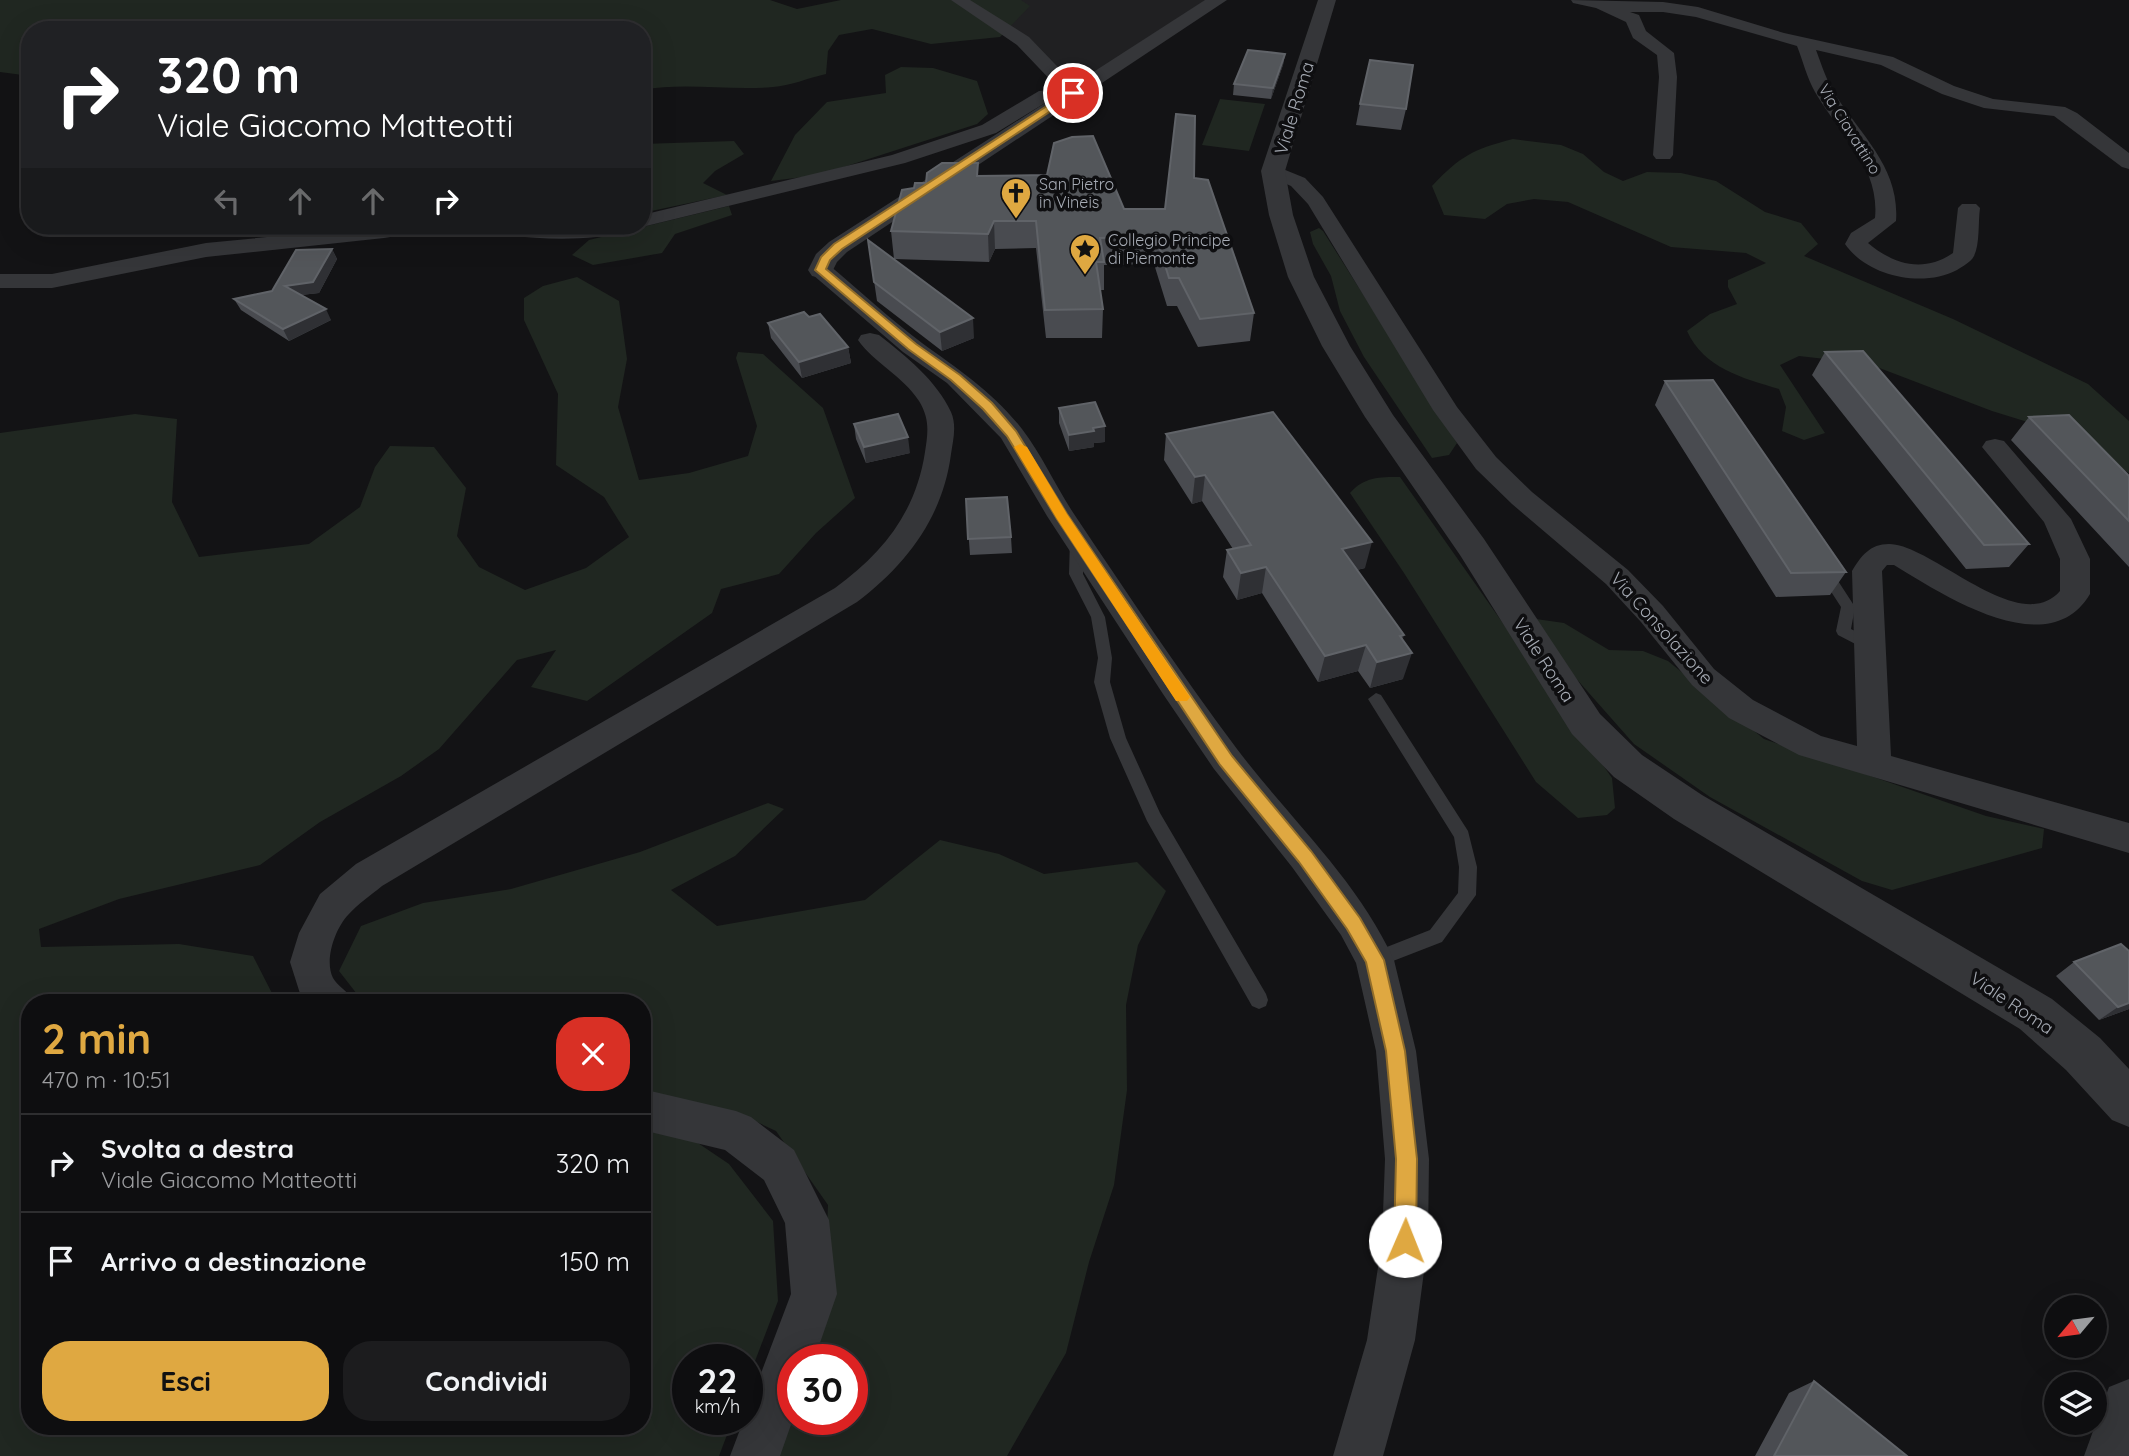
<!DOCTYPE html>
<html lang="it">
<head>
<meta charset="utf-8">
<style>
  body { margin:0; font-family:Quicksand,sans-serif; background:#1c1c1e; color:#f1f3f6; height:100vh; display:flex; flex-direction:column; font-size:26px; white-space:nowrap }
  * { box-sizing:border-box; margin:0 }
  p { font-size:23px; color:#9b9c9f }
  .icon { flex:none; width:38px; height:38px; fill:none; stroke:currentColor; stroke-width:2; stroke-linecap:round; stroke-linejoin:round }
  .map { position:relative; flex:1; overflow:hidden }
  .panel { position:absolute; left:21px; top:994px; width:630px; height:441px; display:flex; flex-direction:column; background:#0e0e10; border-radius:28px; box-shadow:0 7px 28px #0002,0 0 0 2px #2e2e30 }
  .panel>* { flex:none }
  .hud { position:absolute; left:21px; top:21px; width:630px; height:214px; border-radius:28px; box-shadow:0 7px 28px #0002,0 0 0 2px #2e2e30; background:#202124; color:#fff; overflow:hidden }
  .needle { width:46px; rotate:241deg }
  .buttons { position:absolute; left:2044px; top:1295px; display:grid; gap:14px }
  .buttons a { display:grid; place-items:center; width:63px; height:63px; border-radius:50%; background:#0e0e10; box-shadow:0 7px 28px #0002,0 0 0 2px #2e2e30; font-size:35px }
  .speed { position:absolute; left:672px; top:1344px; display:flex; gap:14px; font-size:35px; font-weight:700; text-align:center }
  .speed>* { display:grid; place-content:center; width:91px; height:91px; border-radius:50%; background:#0e0e10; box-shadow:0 7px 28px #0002,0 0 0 2px #2e2e30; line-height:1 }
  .speed small { font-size:18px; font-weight:400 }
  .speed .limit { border:10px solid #d22; background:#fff; color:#111 }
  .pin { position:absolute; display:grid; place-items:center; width:60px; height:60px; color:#fff; margin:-30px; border:4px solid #fff; border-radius:50%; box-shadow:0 2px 7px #0007 }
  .me { position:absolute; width:77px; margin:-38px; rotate:1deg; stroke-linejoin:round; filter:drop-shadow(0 0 5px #0008) }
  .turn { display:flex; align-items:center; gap:24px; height:147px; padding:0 21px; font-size:32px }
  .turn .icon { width:91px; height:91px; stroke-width:2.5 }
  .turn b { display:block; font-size:49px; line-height:60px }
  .lanes { display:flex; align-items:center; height:66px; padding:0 21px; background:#0003; justify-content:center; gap:35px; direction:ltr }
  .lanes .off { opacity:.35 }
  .round { display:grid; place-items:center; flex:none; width:74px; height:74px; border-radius:28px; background:#1c1c1e }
  .summary { display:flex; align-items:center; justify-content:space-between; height:119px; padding:0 21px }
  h1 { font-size:42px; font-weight:700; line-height:52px; color:#dfa841 }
  .button { display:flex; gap:14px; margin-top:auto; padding:14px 21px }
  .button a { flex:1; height:80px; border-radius:28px; background:#dfa841; color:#111; font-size:28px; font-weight:700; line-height:80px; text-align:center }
  .button a+a { background:#1c1c1e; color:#f1f3f6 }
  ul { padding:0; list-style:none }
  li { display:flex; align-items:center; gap:21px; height:98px; padding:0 21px; border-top:2px solid #2e2e30 }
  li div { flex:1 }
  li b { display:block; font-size:26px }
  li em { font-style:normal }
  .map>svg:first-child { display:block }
  .built { fill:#202022 }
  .green { fill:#202721 }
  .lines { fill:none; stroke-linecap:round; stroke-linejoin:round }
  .service { fill:#353639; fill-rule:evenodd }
  .minor { fill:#353639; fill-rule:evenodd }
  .tertiary { fill:#353639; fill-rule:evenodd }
  .wall { fill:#494b50 }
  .shaded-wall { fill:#2f3034 }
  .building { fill:#53565a; stroke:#606368; stroke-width:2 }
  .route { fill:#dfa841; stroke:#916d2a; stroke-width:2 }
  .slow { fill:#f59e0b }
  .labels { text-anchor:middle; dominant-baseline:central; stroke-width:7; stroke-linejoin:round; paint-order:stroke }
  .far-street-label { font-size:16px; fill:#a6abb4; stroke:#0e0e10 }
  .far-poi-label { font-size:16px; fill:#a6abb4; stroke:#0e0e10; text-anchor:start }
  .street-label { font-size:18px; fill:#a6abb4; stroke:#0e0e10 }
</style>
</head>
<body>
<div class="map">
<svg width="2129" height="1456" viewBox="0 0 2129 1456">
  <rect width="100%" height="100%" fill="#131315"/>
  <path class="built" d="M965,0H1206L1075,84L1017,33Z"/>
  <path class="green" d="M0,0H770L797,9L841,0H1021L1030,6L1000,37L931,44L872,29L839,35L828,51L826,74C808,78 790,86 773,87C729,91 685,82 642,90V30H30V76L0,72Z
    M901,67L933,68L977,81L988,114L977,124L819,175L771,181L795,135L827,102L886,93L885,75Z
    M1220,99L1265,104L1249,151L1202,145Z
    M1513,139L1561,145L1583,154L1604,172L1623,181L1647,172L1681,173L1716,181L1765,212L1801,223L1818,244L1804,256L1953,319L2088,384L2129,421V473L2060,432L1992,411L1869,364L1799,356L1780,365L1825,433L1804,440L1782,431L1786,407L1779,389C1742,378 1704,368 1687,331L1710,314L1737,304L1728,287V280L1766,263L1746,253L1671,247L1568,202L1534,199L1507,204L1485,219L1444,215L1432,186C1460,156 1474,149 1513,139Z
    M734,141L744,154L715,171L703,183L727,195L642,213V144Z
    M729,206L732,215L675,234L662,253L593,265L572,255L589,240Z
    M1319,228L1323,231L1457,443L1449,455L1432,458L1364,357L1340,311L1331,276L1313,244L1310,232Z
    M577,277L619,301L627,359L618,407L639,480L689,473L748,456L757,426L736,358L738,352L763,354L823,408L855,498L816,533L779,574L721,589L712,613L587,701L531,687L556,650L517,660L439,749L401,776L320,822L260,865L119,899L39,929L41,947L179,944L253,956L277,1003H30V1426H642V1126L689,1137L729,1164L773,1221L778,1301L747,1382V1360H688V1419H733L719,1456H0V433L135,414L177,419L172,502L199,557L309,544L360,507L375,467L390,446L434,447L466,488L457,536L479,567L525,590L586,568L629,537L604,497L556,465L558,394L524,320V298L543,286Z
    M1400,477L1612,778L1615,808L1607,815L1578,818L1536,782L1404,573L1350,493C1364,477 1379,477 1400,477Z
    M1536,619L1564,623L1609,650L1643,651L1668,661L1764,739L1986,816L2044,829L2042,848L1892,890L1862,881L1710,797L1634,744L1535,632Z
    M768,803L784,809L735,856L671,890L717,926L865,900L940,840L999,854L1044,874L1137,862L1166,891L1138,945L1126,1005L1127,1090L1114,1185L1089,1262L1066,1353L1007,1456H773L793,1419H852V1360H806L824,1304L828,1205L776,1131L740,1114L642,1093V1003H364L339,971L361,926L423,903L511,889L640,852Z"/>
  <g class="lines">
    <path class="service" d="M1077,534L1084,539L1083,574L1105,617L1112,658L1110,682L1126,738L1160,813L1266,994L1268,1000L1266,1006L1259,1009L1252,1006L1147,821L1110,738L1094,682L1098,658L1091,617L1069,574L1070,539Z
      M1824,565L1829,567L1855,607L1851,629L1875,641L1877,645L1875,649H1865L1838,635L1836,631L1841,607L1817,570Z
      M1376,693L1381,695L1468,831L1477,867L1476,895L1442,942L1375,968L1369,966L1366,960L1369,954L1430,930L1458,893L1459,867L1454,837L1368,699Z"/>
    <path class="minor" d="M951,0H970L1029,37L1079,89L1082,93L1079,97L1050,100L996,133L905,163L642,227L635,226H642V215L892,155L982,125L1039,91L1059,89L1017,45Z
      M1571,0L1663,2L1698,7L1784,33L1893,57L1954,86L1993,99L2065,107L2077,113L2129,153V169L2122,167L2054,116L1984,108L1942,94L1881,65L1816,50C1822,66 1827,82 1836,96C1862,136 1900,169 1896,221L1868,243C1894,265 1924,273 1953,253L1958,208L1962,204H1976L1980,208C1978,222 1980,244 1974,256C1971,262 1963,266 1957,270C1923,288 1868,277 1845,244L1851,233L1875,218C1880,166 1839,134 1815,92C1807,78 1803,61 1797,46L1696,17L1663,12H1630L1639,15L1646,31L1674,53L1677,77L1673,155L1670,159H1656L1653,155L1659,77L1657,55L1633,38L1626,22L1596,8L1573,3Z
      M1273,165L1305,178L1323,197L1457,407L1496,457L1532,492L1628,570L1663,606L1714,669L1753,700L1821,736L1857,746L1852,571C1861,556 1870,544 1889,544C1932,544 2019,638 2060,591V559L2044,522L1982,447L1986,441L1995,439L2004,441L2071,519L2090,559V594C2048,665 1942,594 1894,565H1887L1882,571L1891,756L2129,823V853L1799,755L1729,718L1692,685L1641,622L1606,584L1512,504L1476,469L1433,410L1308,204L1291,186L1266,175L1263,171L1266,167Z
      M382,226H431L428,231L384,238L206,257L52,288H0V274H52L206,243Z
      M472,226H633L630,231C581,243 532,239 483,232L475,231Z
      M821,263L829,265C860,291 890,319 922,343C958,369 994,393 1022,429C1042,455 1056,487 1074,514C1127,593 1180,673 1237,749C1290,819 1357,879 1394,960L1416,1051L1429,1159L1428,1241L1415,1340L1383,1456H1333L1367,1340L1382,1241L1385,1159L1376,1051L1356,963L1341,935L1292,867L1214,769L1163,694L1047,516L1001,438L947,383L903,352L813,275L810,270L813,265Z
      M870,333L879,335C906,356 936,380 951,412C957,426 953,440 951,454C943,517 906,565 857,602L382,886C371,895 358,904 348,915C335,929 324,960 333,978C338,987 347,989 354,1003H303L290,962L299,933L320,894L356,864L835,588C883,553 916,512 925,452C928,433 930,419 919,401C903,376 874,363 858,340L861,335Z
      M642,1089L736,1111L751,1117L794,1150L829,1220L837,1294L814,1360H793V1419L780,1456H730L744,1419H747V1410L791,1294L785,1223L764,1180L725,1150L642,1130Z"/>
    <path class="tertiary" d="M1205,0H1227L847,252L837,262L830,276L821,278L812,276L808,270L816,254L829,242Z
      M1318,0H1336L1285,171L1293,215L1314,277L1350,346L1393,415L1484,539L1600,714L1642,755L1702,795L2052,999L2100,1038L2129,1069V1127L2112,1120L2066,1070L2020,1029L1674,819L1614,777L1572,734L1460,555L1365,417L1322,346L1288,277L1269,215L1261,171Z
      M2129,1379V1456H2084L2109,1387Z"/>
  </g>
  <path class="wall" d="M1285,54L1283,65L1271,99L1233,95L1234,84Z
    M1360,104L1406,109L1401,130L1356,125Z
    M978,163V176L1124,209H1165L1194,178L1254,313L1250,341L1198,347L1177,306H1167L1154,264L1104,265V290H1100L1103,309L1102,338H1046L1036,248L995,249L989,262L894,259L891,231L926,183Z
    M868,240L974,338L942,351L877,301Z
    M332,249L337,259L319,293L301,295L331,320L289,341L241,310L234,299L272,291Z
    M809,317L848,347L851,363L802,378L771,338L768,323Z
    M1825,352L2029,544L2009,567L1966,569L1812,375Z
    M1665,381L1846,572L1830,595L1776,597L1655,405Z
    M1059,408L1105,426V442L1094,443V447L1069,451L1059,423Z
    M2029,417L2129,476V567L2011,440Z
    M854,424L910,453L866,463L856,439Z
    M1166,434L1365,568L1357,570L1403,640V679L1370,688L1358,671L1318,682L1262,593L1237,600L1223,577L1227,550L1233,549L1202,501L1192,504L1164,460Z
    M966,499L1011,537L1012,553L970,555Z
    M2129,951V1009L2099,1020L2056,976L2074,962Z
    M1814,1381L1907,1456H1755L1789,1393Z"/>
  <path class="shaded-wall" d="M1285,54L1283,65L1271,99L1273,88Z
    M994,221L995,249L989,262L988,234Z
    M332,249L337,259L319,293L291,296L285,286Z
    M326,309L331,320L289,341L283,329Z
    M973,318L974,338L942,351L940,332Z
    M848,347L851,363L802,378L799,362Z
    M1105,426V442L1094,443V447L1069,451V435L1093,428Z
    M908,437L910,453L866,463L864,447Z
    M1205,475L1202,501L1192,504L1195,477Z
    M1372,542L1365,568L1335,575L1342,549Z
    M1266,567L1262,593L1237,600L1241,573Z
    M1404,635L1398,656L1412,653L1403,679L1370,688L1377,662L1400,636Z
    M1366,645L1358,671L1318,682L1325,656Z
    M2129,1003V1009L2099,1020L2118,1007Z"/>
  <path class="building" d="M1248,50L1285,54L1273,88L1234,84Z
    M1370,60L1413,65L1406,109L1360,104Z
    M1176,114L1195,116L1194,178L1208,180L1254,313L1200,319L1179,278H1169L1156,236L1100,238L1104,262H1096L1103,309L1045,310L1036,221H994L988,234L891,231L902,190L914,188L915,183H926L927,173L942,163H978L977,176L1047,175L1054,143L1072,137L1093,136L1124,209H1165Z
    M868,240L973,318L940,332L874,282Z
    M332,249L313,282L285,286L326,309L283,329L234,299L272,291L296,250Z
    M804,312L809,317L820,314L848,347L799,362L768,323Z
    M1863,351L2029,544L1984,545L1825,352Z
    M1713,380L1846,572L1791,573L1665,381Z
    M1095,402L1105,426L1093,428L1094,431L1069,435L1059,408Z
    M1273,412L1372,542L1342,549L1404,635L1400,636L1412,653L1377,662L1366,645L1325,656L1266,567L1241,573L1227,550L1251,545L1205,475L1195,477L1166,434Z
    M898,414L908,437L864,447L854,424Z
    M2069,415L2129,476V521L2029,417Z
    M1007,497L1011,537L968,539L966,499Z
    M2121,944L2129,951V1003L2118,1007L2074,962Z
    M1814,1381L1907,1456H1774Z"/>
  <path class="route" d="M1070,91L1078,93L842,249L830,260L826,269L916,344L960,375L992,403L1016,431L1067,514L1232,756L1311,851L1360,918L1384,960L1405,1051L1417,1159L1416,1241L1412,1249L1405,1252L1397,1249L1394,1241L1396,1159L1386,1051L1366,962L1347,929L1299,862L1220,765L1057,519L1007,436L983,409L951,380L908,349L815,270L821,257L834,244Z"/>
  <path class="slow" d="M1020,444L1027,447L1067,514L1187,693L1190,697L1187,701H1176L1057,519L1014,447Z"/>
  <defs>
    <g id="church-pin" transform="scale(1.575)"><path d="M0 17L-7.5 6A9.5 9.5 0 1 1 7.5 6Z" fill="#dfa841" stroke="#0e0e10"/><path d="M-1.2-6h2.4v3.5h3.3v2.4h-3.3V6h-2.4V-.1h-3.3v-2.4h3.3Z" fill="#111"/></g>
    <g id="sight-pin" transform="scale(1.575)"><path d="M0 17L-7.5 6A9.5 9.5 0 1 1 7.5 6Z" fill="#dfa841" stroke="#0e0e10"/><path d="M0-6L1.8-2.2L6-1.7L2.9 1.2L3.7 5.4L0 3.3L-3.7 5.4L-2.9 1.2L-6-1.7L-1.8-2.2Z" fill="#111"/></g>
  </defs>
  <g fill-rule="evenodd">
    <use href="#church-pin" x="1016" y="193"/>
    <use href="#sight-pin" x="1085" y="249"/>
  </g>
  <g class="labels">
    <g class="far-street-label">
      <text transform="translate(1850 129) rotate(58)">Via Ciavattino</text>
    </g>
    <g class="far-poi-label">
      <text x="1039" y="184">San Pietro<tspan x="1039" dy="18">in Vineis</tspan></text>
      <text x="1108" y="240">Collegio Principe<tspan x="1108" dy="18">di Piemonte</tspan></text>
    </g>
    <g class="street-label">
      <text transform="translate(1294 108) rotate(-73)">Viale Roma</text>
      <text transform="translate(1662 628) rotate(48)">Via Consolazione</text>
      <text transform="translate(1544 660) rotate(57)">Viale Roma</text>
      <text transform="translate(2012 1003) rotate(34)">Viale Roma</text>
    </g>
  </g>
</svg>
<div class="buttons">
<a><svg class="needle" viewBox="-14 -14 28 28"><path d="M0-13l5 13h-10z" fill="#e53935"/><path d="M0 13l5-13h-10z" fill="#9b9c9f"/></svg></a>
<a><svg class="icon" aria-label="layers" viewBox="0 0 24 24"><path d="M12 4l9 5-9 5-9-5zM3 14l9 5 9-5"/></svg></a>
</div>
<div class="speed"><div>22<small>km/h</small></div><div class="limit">30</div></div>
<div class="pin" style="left:1073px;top:93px;background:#d93025"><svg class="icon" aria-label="arrive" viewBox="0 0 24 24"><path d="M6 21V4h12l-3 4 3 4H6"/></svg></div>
<svg class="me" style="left:1405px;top:1241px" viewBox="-20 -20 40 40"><circle r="19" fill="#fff"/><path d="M0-13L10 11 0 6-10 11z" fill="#dfa841"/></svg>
<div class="hud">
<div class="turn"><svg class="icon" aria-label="right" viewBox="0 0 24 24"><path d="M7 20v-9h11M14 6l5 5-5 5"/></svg><div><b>320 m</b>Viale Giacomo Matteotti</div></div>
<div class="lanes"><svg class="icon off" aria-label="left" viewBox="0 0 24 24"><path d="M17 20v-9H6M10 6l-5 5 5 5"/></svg><svg class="icon off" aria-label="ahead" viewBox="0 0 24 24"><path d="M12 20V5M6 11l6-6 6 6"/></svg><svg class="icon off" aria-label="ahead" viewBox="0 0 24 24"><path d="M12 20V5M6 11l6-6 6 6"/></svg><svg class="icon" aria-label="right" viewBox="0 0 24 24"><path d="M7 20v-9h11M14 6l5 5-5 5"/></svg></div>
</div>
<section class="panel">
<div class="summary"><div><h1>2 min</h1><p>470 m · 10:51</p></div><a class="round" style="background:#d93025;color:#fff"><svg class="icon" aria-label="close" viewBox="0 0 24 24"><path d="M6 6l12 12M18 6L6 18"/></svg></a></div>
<ul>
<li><svg class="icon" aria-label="right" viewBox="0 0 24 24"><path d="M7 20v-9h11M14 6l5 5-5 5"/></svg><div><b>Svolta a destra</b><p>Viale Giacomo Matteotti</p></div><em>320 m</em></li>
<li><svg class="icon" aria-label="arrive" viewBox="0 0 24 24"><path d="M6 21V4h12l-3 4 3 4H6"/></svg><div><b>Arrivo a destinazione</b></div><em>150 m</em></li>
</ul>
<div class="button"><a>Esci</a><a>Condividi</a></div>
</section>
</div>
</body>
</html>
